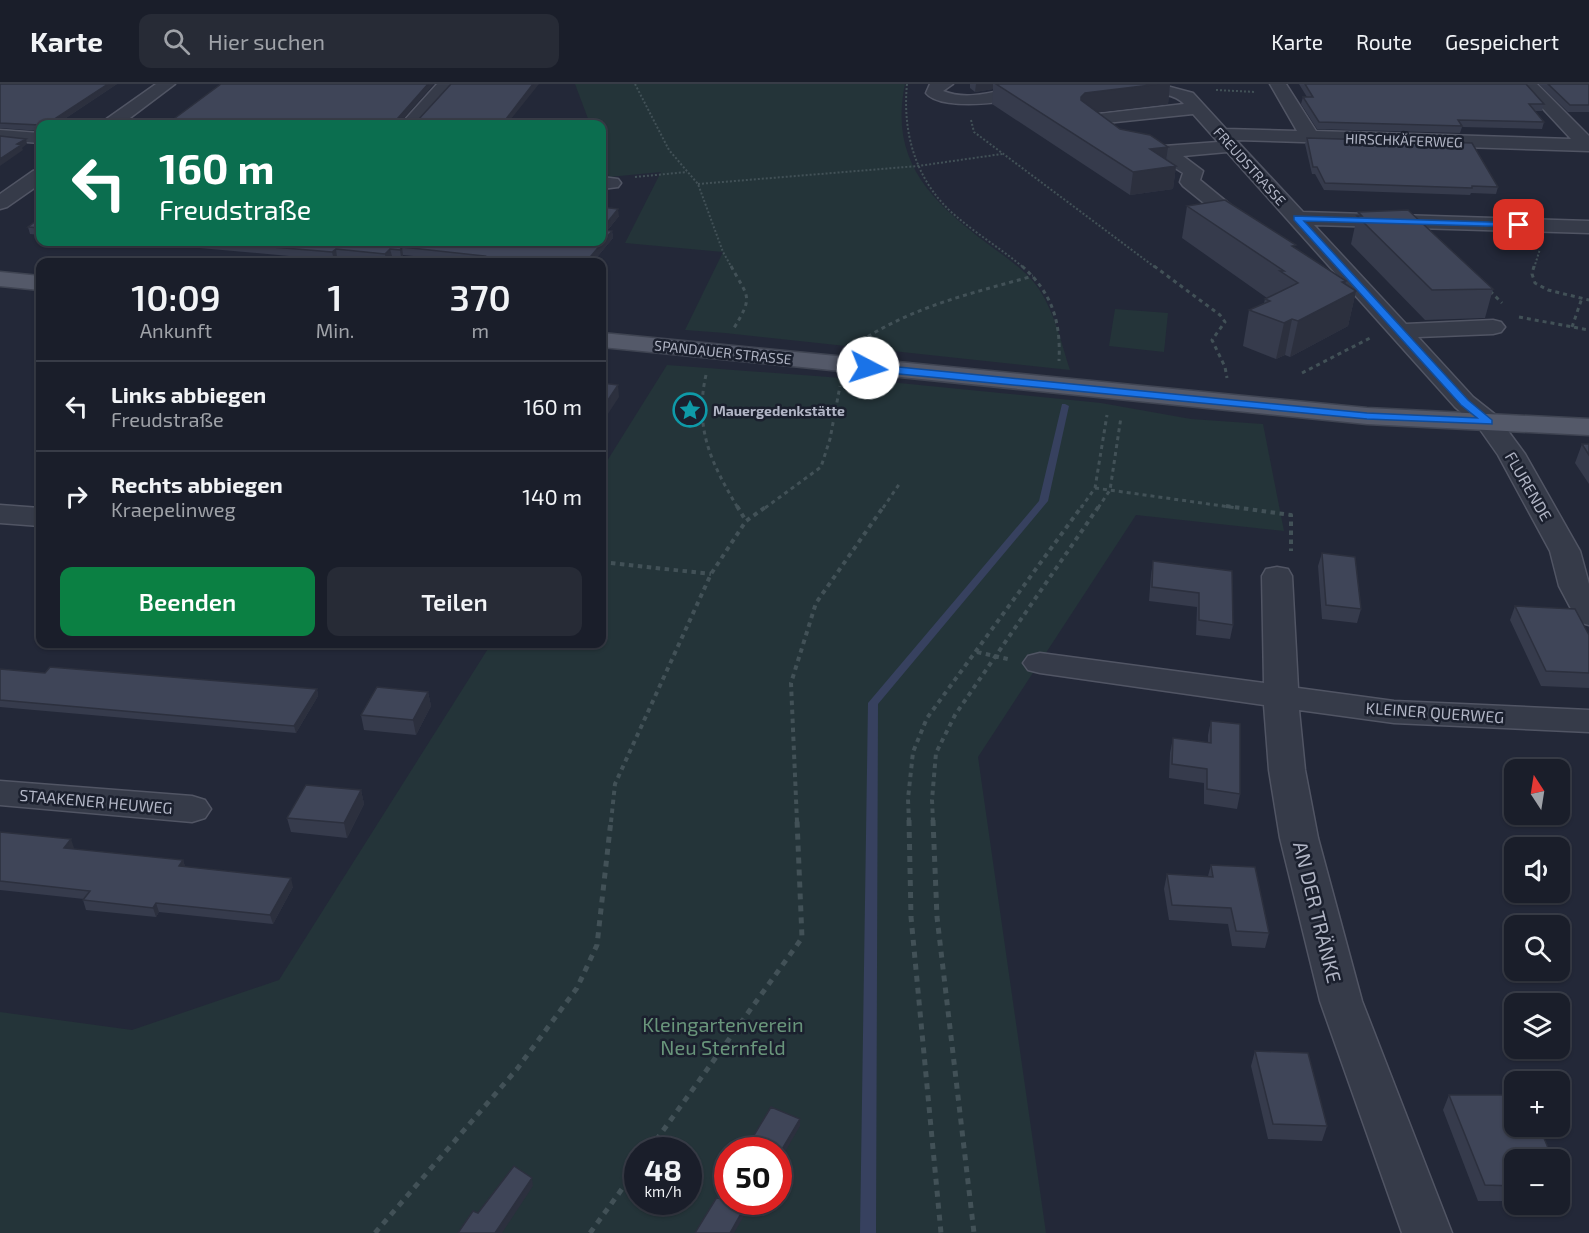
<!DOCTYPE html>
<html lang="de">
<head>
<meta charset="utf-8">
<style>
  body { margin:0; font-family:"Exo 2",sans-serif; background:#272b36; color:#f1f3f6; height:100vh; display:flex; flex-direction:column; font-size:22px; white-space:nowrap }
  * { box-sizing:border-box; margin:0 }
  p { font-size:20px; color:#9fa2a8 }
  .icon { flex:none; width:33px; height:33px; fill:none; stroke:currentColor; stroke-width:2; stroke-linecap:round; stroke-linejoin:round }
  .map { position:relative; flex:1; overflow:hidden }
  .details { position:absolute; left:36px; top:174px; width:570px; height:390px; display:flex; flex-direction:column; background:#1a1e2a; border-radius:12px; box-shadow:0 2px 4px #0004,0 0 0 2px #383c47 }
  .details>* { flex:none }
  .hud { position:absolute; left:36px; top:36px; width:570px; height:126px; border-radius:12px; box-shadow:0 2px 4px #0004,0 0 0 2px #383c47; background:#0b6e4f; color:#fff; overflow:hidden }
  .needle { width:39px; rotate:348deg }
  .buttons { position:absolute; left:1504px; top:675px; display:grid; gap:12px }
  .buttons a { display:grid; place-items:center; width:66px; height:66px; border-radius:12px; background:#1a1e2a; box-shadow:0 2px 4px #0004,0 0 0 2px #383c47; font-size:30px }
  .speed { position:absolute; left:624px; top:1053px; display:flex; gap:12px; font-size:30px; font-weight:700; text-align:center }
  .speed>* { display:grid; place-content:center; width:78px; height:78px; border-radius:50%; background:#1a1e2a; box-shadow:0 2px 4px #0004,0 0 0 2px #383c47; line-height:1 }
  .speed small { font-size:15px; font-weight:400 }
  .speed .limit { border:9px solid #d22; background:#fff; color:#111 }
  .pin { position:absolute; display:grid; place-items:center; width:51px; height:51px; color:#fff; margin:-26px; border-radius:12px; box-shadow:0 3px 9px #0006 }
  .me { position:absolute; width:66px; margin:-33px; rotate:95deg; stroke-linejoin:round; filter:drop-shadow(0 0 4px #0008) }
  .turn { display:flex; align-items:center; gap:21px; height:126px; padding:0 24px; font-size:27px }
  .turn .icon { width:78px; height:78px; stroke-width:2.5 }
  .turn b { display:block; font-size:42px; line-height:51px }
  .eta { display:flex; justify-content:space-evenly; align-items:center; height:102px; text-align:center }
  .eta b { font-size:36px; font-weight:600; line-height:42px }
  .button { display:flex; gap:12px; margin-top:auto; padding:12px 24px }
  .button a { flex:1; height:69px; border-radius:12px; background:#0b8043; color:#fff; font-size:24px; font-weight:600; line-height:69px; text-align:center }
  .button a+a { background:#272b36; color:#f1f3f6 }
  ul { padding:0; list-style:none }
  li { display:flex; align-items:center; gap:18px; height:90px; padding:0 24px; border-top:2px solid #383c47 }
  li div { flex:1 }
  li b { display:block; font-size:22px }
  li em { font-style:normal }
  header { display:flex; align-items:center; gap:36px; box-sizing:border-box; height:84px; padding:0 30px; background:#1a1e2a; border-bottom:2px solid #383c47 }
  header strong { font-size:28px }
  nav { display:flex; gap:33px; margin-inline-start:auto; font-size:21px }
  .search { width:420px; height:54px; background:#272b36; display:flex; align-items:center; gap:15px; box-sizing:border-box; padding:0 21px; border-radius:12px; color:#9fa2a8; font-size:22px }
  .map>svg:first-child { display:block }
  .green { fill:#243439; fill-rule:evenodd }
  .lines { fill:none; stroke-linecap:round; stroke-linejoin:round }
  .stream { fill:#37415f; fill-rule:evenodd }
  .minor-casing { stroke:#515564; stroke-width:3 }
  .major-casing { stroke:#3f4452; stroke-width:3 }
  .path-far3 { stroke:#425157; stroke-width:2; stroke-dasharray:2 2; stroke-linecap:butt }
  .path-far2 { stroke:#425157; stroke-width:3; stroke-dasharray:4 4; stroke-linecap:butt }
  .path-far1 { stroke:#425157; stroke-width:4; stroke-dasharray:4.5 4.5; stroke-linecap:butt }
  .path { stroke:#425157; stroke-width:5; stroke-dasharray:6 6; stroke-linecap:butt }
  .minor { fill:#363b49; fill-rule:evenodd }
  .major { fill:#545969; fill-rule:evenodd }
  .wall { fill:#363b4c }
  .shaded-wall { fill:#2c303e }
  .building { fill:#3f4558; stroke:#2c303e; stroke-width:1.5 }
  .route { fill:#1a73e8; stroke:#114b97; stroke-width:1.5 }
  .labels { text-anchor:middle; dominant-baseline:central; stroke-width:5; stroke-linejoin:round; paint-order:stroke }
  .far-street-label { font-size:14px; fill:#b1b5c5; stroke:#1b202e }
  .far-poi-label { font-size:14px; font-weight:bold; fill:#b1b5c5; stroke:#1b202e; text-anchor:start }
  .street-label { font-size:16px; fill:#b1b5c5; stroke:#1b202e }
  .near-street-label { font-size:20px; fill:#b1b5c5; stroke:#1b202e }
  .near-park-label { font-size:20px; fill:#69957b; stroke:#1b202e }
</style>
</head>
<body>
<header>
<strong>Karte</strong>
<div class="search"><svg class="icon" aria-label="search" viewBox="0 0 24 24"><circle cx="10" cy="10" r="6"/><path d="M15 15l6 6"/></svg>Hier suchen</div>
<nav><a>Karte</a><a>Route</a><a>Gespeichert</a></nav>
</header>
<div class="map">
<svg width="1589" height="1149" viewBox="0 0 1589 1149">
  <rect width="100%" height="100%" fill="#232838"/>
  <path class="green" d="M575,0H905C889,77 931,117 988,160C1004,172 1024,185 1036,201C1054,225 1061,258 1070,286L725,249L685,246L723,168L625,159L661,88L609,93L602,72V40H590Z
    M1115,225L1168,229L1164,268L1109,262Z
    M667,281L869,296L1101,319L1191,335L1263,340L1284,447L1136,431L978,673L1046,1149H0V928L132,946L279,896L491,560H602V385ZM638,1066H688V1118H638ZM728,1066H778V1118H728Z"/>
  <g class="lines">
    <path class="stream" d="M1062,320H1065L1069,322L1048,417L878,620L876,1149H860L868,619L1039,417Z"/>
    <g class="minor-casing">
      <path id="minor" d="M156,0H175L122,40H102L105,36Z
        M437,0H454L419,40H401Z
        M930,0H953L943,7C975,20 1010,0 1042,0L1043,2C1030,19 941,29 926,9Z
        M1120,0L1163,1L1193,9L1226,45L1297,47L1270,0H1286L1316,47L1571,55L1520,0H1537L1589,52V67L1236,56L1303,128L1589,137V149L1314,141L1406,240L1493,236L1501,238L1505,243L1501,248L1493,250L1418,253L1473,313L1497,332L1525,370L1580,467L1589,500V541L1578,538L1559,502L1550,467L1498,371L1479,344L1455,323L1227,68L1183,72L1203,87L1200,96L1255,141L1258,145L1255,149L1248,151L1241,149L1183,102L1180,98L1183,89L1158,73L1119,65L1083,40L1080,36L1083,32L1089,31L1184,20C1170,4 1137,12 1118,8L1116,4ZM1193,30L1218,58L1164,62L1132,56L1106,39Z
        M0,46L40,49V59L0,56Z
        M40,85V100L7,123L0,125V110L33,87Z
        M602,93L618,95L621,99L618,103L602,105Z
        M0,421L40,424V442L0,439Z
        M1277,483L1288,485L1292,492L1298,604L1394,617L1589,626V648L1394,639L1299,626L1305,686L1318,754L1362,917L1452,1149H1402L1320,917L1280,754L1269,686L1264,621L1040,589L1028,586L1023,579L1028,572L1040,569L1264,599L1262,492L1266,485Z
        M0,697L192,712L205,716L211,725L205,734L192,738L0,721Z"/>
    </g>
    <g class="major-casing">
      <path id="major" d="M0,188L40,192V206L0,202Z
        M602,249L1367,324L1589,335V351L1367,340L602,263Z"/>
    </g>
    <path class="path-far3" d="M635,0L669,66L698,100L723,168L732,184
      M907,0C902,51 917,100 957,133C978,151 1003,166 1024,184
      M1216,6L1256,8
      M971,36L974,48L1156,184
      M635,93L687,88
      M698,100L918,82L1002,70
      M1534,184L1540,165"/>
    <path class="path-far2" d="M731,182C748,214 754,211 734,244
      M1022,182C1052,209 1061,237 1059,277
      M1154,182L1220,231L1225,238L1212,256L1225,283L1227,294
      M1534,182L1532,190L1535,199L1548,206L1589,216
      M1490,207L1502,219
      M1519,233L1589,246
      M1572,243L1582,214
      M861,257C914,222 973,209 1033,192
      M1302,289L1370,254
      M706,291C694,344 711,379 738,424
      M1095,404L1237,424
      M765,424L821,383L830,355L840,302
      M883,424L900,399
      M1081,424L1095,404L1107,331
      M1098,424L1110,406L1121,333"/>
    <path class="path-far1" d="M737,422L746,437
      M1226,422L1291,431V467
      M602,478L711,490
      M977,568L1008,575
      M611,738L615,700L711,490L746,437L767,422
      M797,738L791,599L816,519L884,422
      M909,738L908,715L913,668L927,634L1082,422
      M933,738L932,716L936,669L955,631L1099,422"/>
    <path class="path" d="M909,736L911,833L941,1149
      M933,736L937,833L974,1149
      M649,1066L802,854L797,736
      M375,1149L517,985L577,904L597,861L611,736
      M590,1149L638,1083"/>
    <use href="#minor" class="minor"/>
    <use href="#major" class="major"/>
  </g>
  <path class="wall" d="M0,0H117L57,40H40V47L0,44Z
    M970,0H1170L1168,20L1097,28L1120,45L1168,63L1167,76L1176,82L1173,105L1130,111L992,20L993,5L975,8L970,4Z
    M1299,0H1526L1544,20L1542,27H1535L1544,38L1542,45L1462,43L1460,49L1317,45L1301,20L1303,13H1307Z
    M1539,0H1589V28H1568Z
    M1307,54L1498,103L1496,110L1471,109L1470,111L1324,106L1315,90H1312L1305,60Z
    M1187,122L1295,164L1356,207L1348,242L1290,273L1285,271L1276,275L1243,262L1249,226L1264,219L1265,215L1267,214L1182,154Z
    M602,123L619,132L607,147H612L613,154L593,178H476L403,171L401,173L392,172L386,178L337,173L334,176L132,158H602Z
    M1358,128L1493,205L1485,234L1425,236L1351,160Z
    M40,134V151L30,150L28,143Z
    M1582,360H1589V400L1575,379Z
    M1322,469L1361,525L1357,539L1322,535L1318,482Z
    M1153,477L1232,487L1233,541L1230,555L1196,551L1197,523L1149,517L1151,491Z
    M1515,522L1589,551V604L1541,602L1510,536Z
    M0,585L45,589L317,605L318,612L296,649L0,623Z
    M428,608L431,622L416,651L364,646L361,631Z
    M1211,637L1240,710L1237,725L1204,720V699L1169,694L1170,669L1173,654L1208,659V651Z
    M361,706L364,720L347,754L291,748L287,734Z
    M0,748L74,764V765L183,776L185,783L293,803L273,840L159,828L156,833L86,826L83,816L84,815L0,806Z
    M1211,781L1269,849L1265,864L1232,862L1228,840L1169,836L1164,805L1167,790L1208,792Z
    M1255,967L1327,1042L1322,1057L1268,1055L1251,982Z
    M1449,1011L1515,1076V1117H1478L1443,1026Z
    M1560,1090L1565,1102L1560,1112Z"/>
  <path class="shaded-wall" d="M108,0H117L57,40H47Z
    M428,0H434L399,40L398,34Z
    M533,0H539L507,40L506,35Z
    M976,0H993V5L975,8Z
    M1159,0H1170L1168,20L1083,30L1081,13L1085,9Z
    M26,55L27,60L22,64L23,66L0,82V75L17,60Z
    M1168,63L1165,84L1176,82L1173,105L1130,111L1133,88L1150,65Z
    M618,125L619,132L602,153V145Z
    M612,147L613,154L593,178H586Z
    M402,163L403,171L401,173L400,166Z
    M336,165L337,173L334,176L332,168Z
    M390,165L392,172L386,178L385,170Z
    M1346,197L1342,214L1356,207L1348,242L1290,273L1298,237L1342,198Z
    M1292,235L1285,271L1276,275L1284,239Z
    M618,301L619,313L602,339V325Z
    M317,605L318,612L296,649L294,642Z
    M428,608L431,622L416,651L413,636Z
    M361,706L364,720L347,754L344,739Z
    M71,755L74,764L68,773L64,764Z
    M183,776L186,785L179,782Z
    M291,794L293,803L273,840L270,831Z
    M156,819L159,828L156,833L153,824Z
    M800,1035V1042L778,1080V1072Z
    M532,1094L533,1102L502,1149H495Z
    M744,1124V1132L734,1149H730Z"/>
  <path class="building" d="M0,0H108L47,40H40V44L39,41L0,39Z
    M221,0H428L398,34L400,36H418L451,0H533L506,35L524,36L520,40H167Z
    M996,0H1159L1085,9L1081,13V16L1120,45L1150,51L1168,63L1150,65L1176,82L1133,88Z
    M1305,0H1526L1544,20H1529L1544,38L1458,36L1462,42L1319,38L1303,13H1313Z
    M1548,0H1589V21H1570Z
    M0,52L26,55L17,60L21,61L0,75Z
    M1307,54L1472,59L1498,103L1472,102V104L1325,99L1317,83H1313Z
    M1225,116L1296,161L1292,162L1346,197L1342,198L1356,207L1298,237L1292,235L1284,239L1249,226L1270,217L1265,215L1298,199L1280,187H1284L1187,122Z
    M602,123L618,125L602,145Z
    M1408,126L1493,205L1432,206L1357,132H1362L1358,128Z
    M40,134V144L28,143Z
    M602,146L612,147L586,178H516L483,174L485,172L402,163L400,166L390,165L385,170L336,165L332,168L213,158H602Z
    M602,299L618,301L602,325Z
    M1582,360H1589V371Z
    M1322,469L1355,473L1361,525L1326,521Z
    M1153,477L1232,487L1233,541L1199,536V509L1152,503Z
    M1515,522L1575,525L1589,551V589L1546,587Z
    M50,583L317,605L294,642L0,616V585L45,589Z
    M377,603L428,608L413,636L361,631Z
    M1211,637L1240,640V710L1207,705V685L1172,680L1173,654L1211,659Z
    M306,701L361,706L344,739L287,734Z
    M0,748L71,755L64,764L183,776L179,782L291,794L270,831L156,819L153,824L83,816L90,807L0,797Z
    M1211,781L1255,783L1269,849L1236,847L1231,824L1172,821L1167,790L1213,793Z
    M1255,967L1308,969L1327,1042L1273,1040Z
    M1449,1011H1515V1042H1539L1553,1076H1515V1102L1485,1101Z
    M771,1023L800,1035L778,1072V1066H754L747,1063Z
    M514,1082L532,1094L495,1149H458L473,1127L478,1129Z
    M1560,1090L1565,1102H1560Z
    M717,1113L744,1124L730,1149H695Z"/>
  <path class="route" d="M1294,132L1522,139L1523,141L1519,143L1304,137L1468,316L1492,336V340L1367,335L868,287L863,284L868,280L1367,329L1477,334L1461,321L1294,136Z"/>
  <defs>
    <g id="sight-ring" transform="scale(1.725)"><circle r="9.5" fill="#1b202e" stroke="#0f9aa8" stroke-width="1.5"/><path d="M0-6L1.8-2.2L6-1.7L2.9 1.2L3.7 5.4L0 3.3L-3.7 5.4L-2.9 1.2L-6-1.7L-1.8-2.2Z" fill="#0f9aa8"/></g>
  </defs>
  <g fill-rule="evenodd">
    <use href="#sight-ring" x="690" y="326"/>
  </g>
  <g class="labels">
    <g class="far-street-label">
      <text transform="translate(1404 56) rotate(2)">HIRSCHKÄFERWEG</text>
      <text transform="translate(1250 82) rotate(48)">FREUDSTRASSE</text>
      <text transform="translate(723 268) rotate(6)">SPANDAUER STRASSE</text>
    </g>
    <g class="far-poi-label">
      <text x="713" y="326">Mauergedenkstätte</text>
    </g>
    <g class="street-label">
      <text transform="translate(1529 402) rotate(60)">FLURENDE</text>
      <text transform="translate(1435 628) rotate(4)">KLEINER QUERWEG</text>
      <text transform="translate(96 717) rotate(5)">STAAKENER HEUWEG</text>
    </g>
    <g class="near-street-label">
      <text transform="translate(1318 828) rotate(76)">AN DER TRÄNKE</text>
    </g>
    <g class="near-park-label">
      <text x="723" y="940">Kleingartenverein<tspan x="723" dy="23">Neu Sternfeld</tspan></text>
    </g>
  </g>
</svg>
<div class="buttons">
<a><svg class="needle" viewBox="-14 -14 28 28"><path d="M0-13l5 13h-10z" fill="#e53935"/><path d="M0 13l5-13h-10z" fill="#9fa2a8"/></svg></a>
<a><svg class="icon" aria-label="sound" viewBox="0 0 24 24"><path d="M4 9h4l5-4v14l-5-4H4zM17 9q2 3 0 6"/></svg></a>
<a><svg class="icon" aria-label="search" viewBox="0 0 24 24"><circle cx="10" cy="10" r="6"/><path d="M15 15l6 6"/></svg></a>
<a><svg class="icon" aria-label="layers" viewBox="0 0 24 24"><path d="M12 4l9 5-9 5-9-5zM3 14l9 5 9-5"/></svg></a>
<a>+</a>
<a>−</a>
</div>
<div class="speed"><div>48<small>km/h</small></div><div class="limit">50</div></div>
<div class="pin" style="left:1519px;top:141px;background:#d93025"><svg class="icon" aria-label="arrive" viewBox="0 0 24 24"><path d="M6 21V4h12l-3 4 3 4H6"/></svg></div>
<svg class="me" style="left:868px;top:284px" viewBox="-20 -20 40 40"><circle r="19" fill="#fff"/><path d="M0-13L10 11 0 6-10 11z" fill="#1a73e8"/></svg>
<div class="hud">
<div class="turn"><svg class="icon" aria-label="left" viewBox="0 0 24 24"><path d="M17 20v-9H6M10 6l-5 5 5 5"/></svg><div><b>160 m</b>Freudstraße</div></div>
</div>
<section class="details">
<div class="eta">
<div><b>10:09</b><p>Ankunft</p></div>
<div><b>1</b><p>Min.</p></div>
<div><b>370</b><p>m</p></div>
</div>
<ul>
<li><svg class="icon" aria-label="left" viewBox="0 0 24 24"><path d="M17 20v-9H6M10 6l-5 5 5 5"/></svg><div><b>Links abbiegen</b><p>Freudstraße</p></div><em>160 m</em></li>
<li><svg class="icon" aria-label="right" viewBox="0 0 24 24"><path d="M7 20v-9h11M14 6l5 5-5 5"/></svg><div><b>Rechts abbiegen</b><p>Kraepelinweg</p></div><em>140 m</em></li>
</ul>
<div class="button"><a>Beenden</a><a>Teilen</a></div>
</section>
</div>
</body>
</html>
